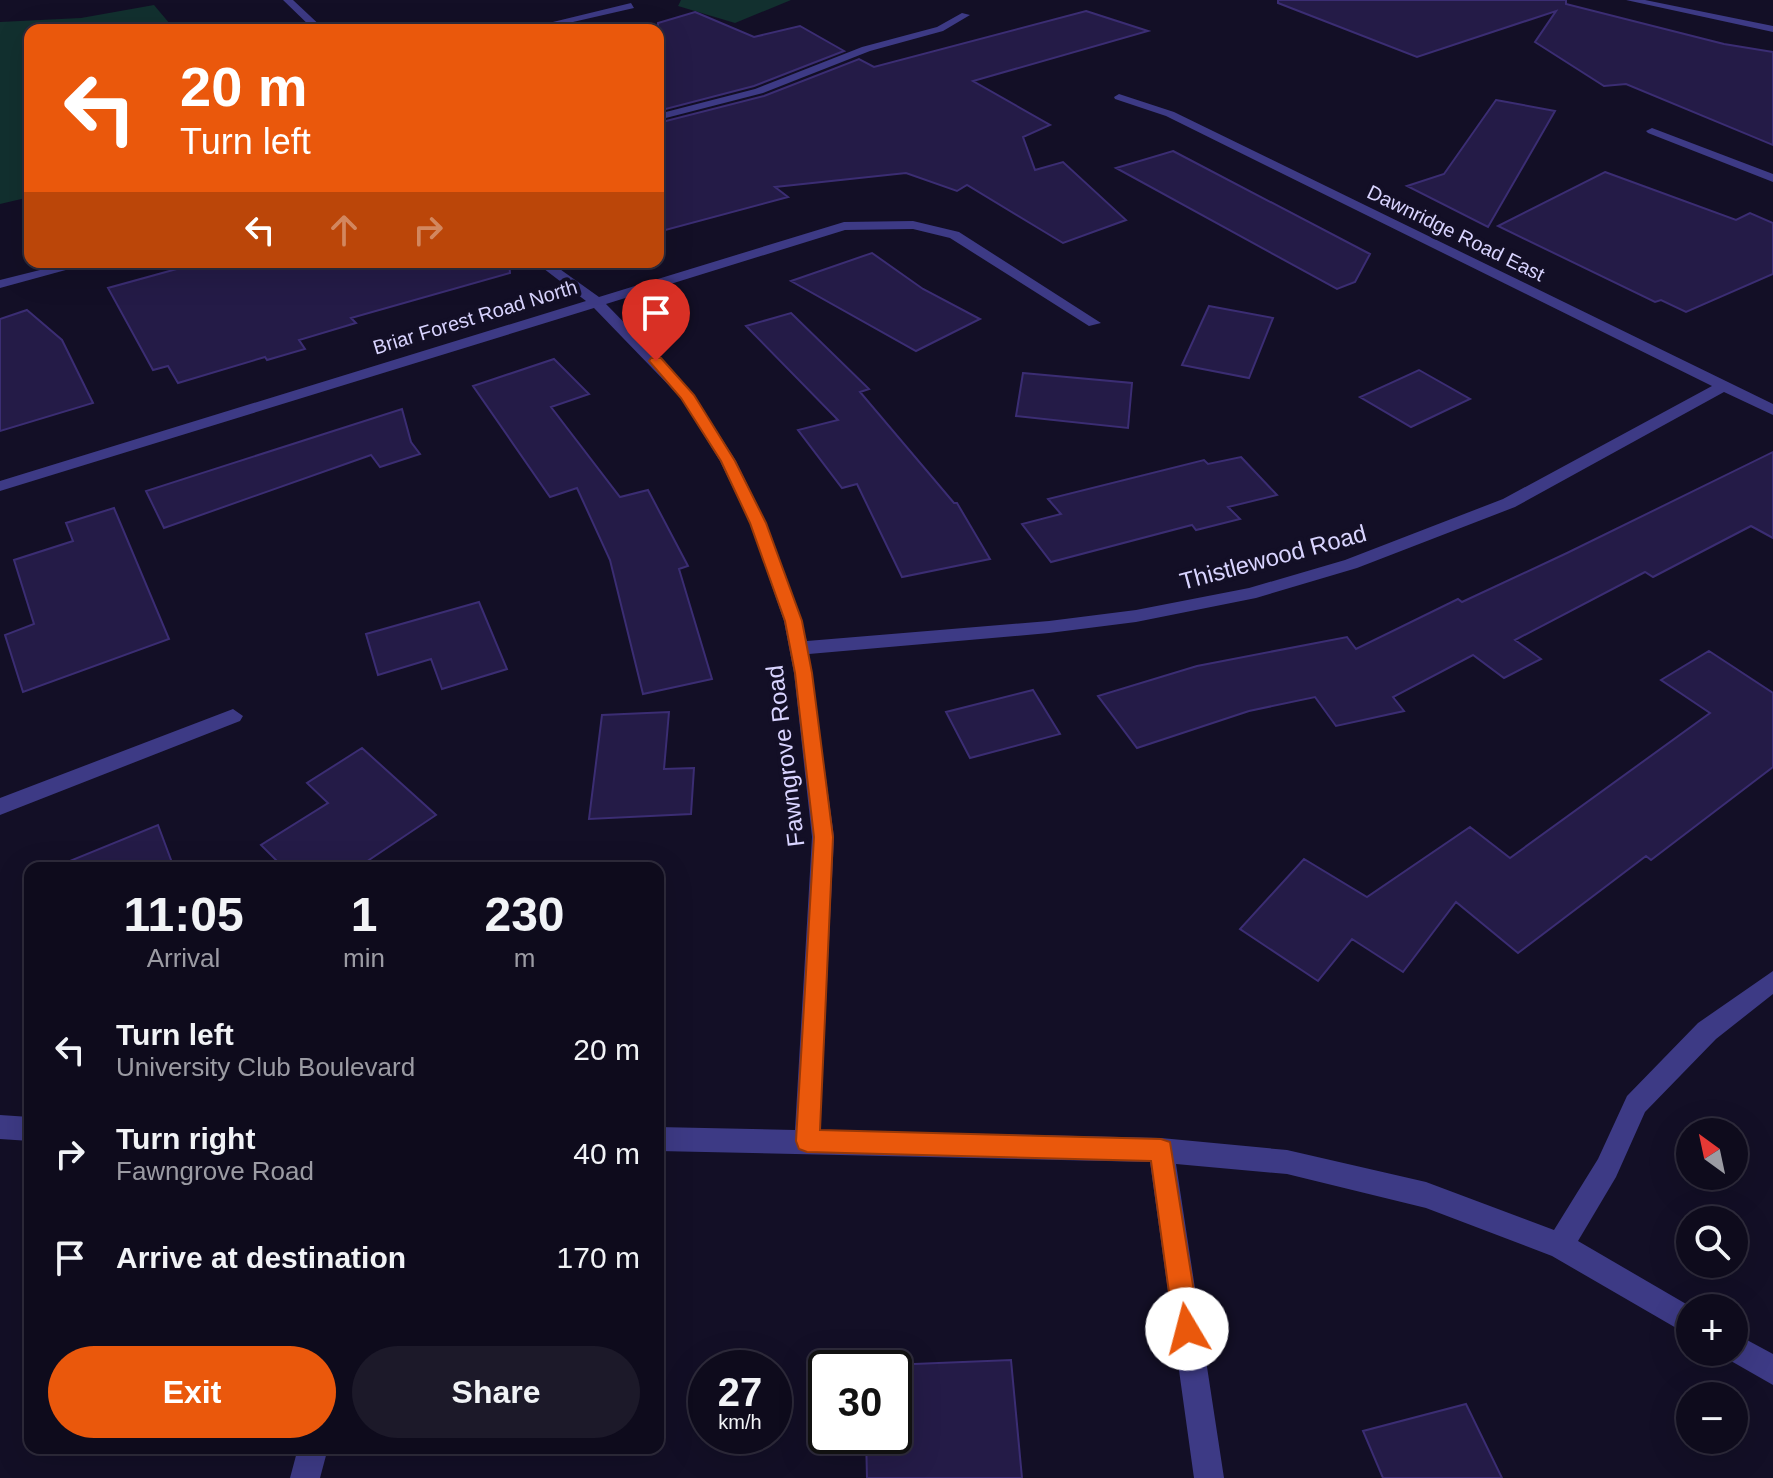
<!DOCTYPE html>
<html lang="en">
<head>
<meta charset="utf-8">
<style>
  body { margin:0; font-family:Arial,sans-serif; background:#1c1929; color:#f1f3f6; height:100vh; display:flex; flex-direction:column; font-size:30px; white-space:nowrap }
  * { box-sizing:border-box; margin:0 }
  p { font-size:26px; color:#9b9ba3 }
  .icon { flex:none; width:44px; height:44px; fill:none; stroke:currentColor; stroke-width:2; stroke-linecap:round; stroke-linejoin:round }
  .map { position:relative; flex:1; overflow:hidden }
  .panel { position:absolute; left:24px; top:862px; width:640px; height:592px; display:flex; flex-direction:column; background:#0e0b1c; border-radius:16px; box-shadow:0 8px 32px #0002,0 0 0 2px #2e2b3b }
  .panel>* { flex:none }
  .hud { position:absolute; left:24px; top:24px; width:640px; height:244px; border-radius:16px; box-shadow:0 8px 32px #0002,0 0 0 2px #2e2b3b; background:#ea580c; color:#fff; overflow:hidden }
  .needle { width:52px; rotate:327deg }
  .buttons { position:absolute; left:1676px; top:1118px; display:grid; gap:16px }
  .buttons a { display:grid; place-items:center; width:72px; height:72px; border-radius:50%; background:#0e0b1c; box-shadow:0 8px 32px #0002,0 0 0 2px #2e2b3b; font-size:40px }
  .speed { position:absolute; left:688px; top:1350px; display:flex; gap:16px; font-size:40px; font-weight:700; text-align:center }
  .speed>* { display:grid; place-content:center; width:104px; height:104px; border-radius:50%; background:#0e0b1c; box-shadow:0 8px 32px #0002,0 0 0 2px #2e2b3b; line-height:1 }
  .speed small { font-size:20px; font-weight:400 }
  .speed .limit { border:4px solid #111; border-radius:12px; background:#fff; color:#111 }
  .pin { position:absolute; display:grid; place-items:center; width:68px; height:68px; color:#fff; margin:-82px -34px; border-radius:50% 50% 50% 0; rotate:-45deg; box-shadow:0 0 8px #0007 }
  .pin .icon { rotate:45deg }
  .me { position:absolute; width:88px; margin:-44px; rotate:352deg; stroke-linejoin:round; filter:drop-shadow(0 0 6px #0008) }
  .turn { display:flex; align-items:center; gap:28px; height:168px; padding:0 24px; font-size:36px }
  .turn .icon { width:104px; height:104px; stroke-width:2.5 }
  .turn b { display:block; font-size:56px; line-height:68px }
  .lanes { display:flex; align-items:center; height:76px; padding:0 24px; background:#0003; justify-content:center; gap:40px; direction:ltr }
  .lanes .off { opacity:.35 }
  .eta { display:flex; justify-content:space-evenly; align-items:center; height:136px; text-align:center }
  .eta b { font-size:48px; font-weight:600; line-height:56px }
  .button { display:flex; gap:16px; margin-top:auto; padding:16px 24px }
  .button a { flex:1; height:92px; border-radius:48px; background:#ea580c; color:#fff; font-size:32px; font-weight:600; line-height:92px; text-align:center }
  .button a+a { background:#1c1929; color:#f1f3f6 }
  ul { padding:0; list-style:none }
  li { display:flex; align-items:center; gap:24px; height:104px; padding:0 24px }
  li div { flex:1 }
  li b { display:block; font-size:30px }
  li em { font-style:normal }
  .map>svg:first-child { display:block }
  .green { fill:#12302f }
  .building { fill:#241b47; stroke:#3b2d73; stroke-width:2 }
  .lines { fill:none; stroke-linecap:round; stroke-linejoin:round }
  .minor { fill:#3d3a85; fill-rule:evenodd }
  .route { fill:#ea580c; stroke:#983908; stroke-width:2 }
  .labels { text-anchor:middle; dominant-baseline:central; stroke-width:8; stroke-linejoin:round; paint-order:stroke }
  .far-street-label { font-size:20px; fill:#d9d4ff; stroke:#130f26 }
  .street-label { font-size:24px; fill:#d9d4ff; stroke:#130f26 }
</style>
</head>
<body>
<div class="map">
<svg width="1773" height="1478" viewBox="0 0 1773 1478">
  <rect width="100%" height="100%" fill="#130f26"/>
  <path class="green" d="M681,0H791L735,23L678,6Z
    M154,5L175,30H30V197L0,204V22L81,18Z"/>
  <path class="building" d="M1278,0H1566V4L1724,44L1773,52V145L1626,84L1604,86L1535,42L1556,11L1417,57L1278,3Z
    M1086,11L1148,31L973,81L1050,125L1023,137L1035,170L1063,162L1126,220L1063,243L967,185L957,191L906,173L775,187L788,197L658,232V123L764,96L859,59L874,67Z
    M695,12L754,37L800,26L844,51L754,86L658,111V23Z
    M1496,100L1555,111L1488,227L1407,186L1444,174Z
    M1173,151L1370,254L1355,282L1337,289L1116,168Z
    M1605,172L1736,220L1750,213L1773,223V274L1686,312L1661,300L1655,302L1498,226Z
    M872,253L923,289L980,319L916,351L791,281Z
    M202,262H509L510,273L351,318L356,323L299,340L305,349L267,360L265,357L178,383L168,366L153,370L108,288Z
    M1209,306L1273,318L1249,378L1182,365Z
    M27,310L62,340L93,403L0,431V319Z
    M791,313L869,389L860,392L954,503H957L990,559L902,577L857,484L842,488L798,430L838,420L746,326Z
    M554,359L589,394L551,407L620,497L648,490L688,566L679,569L712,679L643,694L610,560L577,488L550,497L473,386Z
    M1419,370L1470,399L1411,427L1360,397Z
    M1023,373L1132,383L1128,428L1016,416Z
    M402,409L411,442L420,454L380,467L371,455L164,528L146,491Z
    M1773,452V538L1751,526L1653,577L1645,572L1515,640L1541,659L1504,678L1473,655L1393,697L1404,711L1336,726L1315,697L1249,711L1137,748L1098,696L1197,666L1347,637L1356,649L1458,599L1462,602L1567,553Z
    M1241,457L1277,495L1228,507L1240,519L1196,530L1192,525L1051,562L1022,524L1061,514L1048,499L1204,460L1208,464Z
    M114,508L169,639L23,692L5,635L34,624L14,560L73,541L66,523Z
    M479,602L507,669L442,689L431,659L378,675L366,634Z
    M1709,651L1773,693V767L1651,860L1646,856L1518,953L1456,902L1403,972L1352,939L1318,981L1240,929L1304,859L1367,897L1470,827L1510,858L1710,713L1661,680Z
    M1033,690L1060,734L970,758L946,712Z
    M669,712L664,769L694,768L691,814L589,819L602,715Z
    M362,748L436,815L357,868H284L261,845L328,803L307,783Z
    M158,825L174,868H56L55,867Z
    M1011,1360L1022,1478H867L866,1436H894V1368L865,1366Z
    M1466,1404L1502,1478H1383L1363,1431Z"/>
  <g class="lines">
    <path class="minor" d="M283,0H293L325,30H314Z
      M1626,0H1645L1773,26V32Z
      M631,3L634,8L538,30H520Z
      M962,13L970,15L943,31L870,51L763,93L658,120V114L755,89L862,47L937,27Z
      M1119,94L1174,112L1773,404V415L1724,392L1515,507L1357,568L1256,598L1136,622L1049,633L809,654L834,837L820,1130L1161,1138L1287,1150L1426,1182L1554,1230L1598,1159L1627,1096L1698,1023L1773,971V994L1716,1039L1645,1112L1616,1177L1578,1241L1693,1308H1690V1336L1552,1256L1426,1208L1287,1174L1176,1164L1224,1478H1194L1150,1162L658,1151V1127L795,1130L812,837L794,673L784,621L750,523L720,461L681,398L594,308L0,491V481L586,301L535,262H550L599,297L844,222L913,221L959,232L1101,323L1089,326L950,238L913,229L845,230L606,304L692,392L736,461L766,523L807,641L1049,621L1136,610L1249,588L1345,560L1503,499L1712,386L1166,116L1115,99L1114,97Z
      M1652,128L1773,174V182L1648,133L1646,131Z
      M72,262H95L0,288V280Z
      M233,709L243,716L240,721L0,815V798Z
      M0,1115L30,1117V1141L0,1139Z
      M1734,1333L1773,1354V1385L1724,1357L1722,1352H1734Z
      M298,1448H328L320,1478H290Z"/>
  </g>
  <path class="route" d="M651,358H661L694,395L735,461L766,523L802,621L812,673L833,837L820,1130L1161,1139L1170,1142L1200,1329L1196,1338L1187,1342L1178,1338L1174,1329L1151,1161L807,1152L799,1149L796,1141L814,837L795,673L785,621L750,523L721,461L681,398L649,361Z"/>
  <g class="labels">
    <g class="far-street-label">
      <text transform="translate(1456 233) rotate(26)">Dawnridge Road East</text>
      <text transform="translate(475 317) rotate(-17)">Briar Forest Road North</text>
    </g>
    <g class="street-label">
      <text transform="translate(1273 557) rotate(-15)">Thistlewood Road</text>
      <text transform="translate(785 756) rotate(-97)">Fawngrove Road</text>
    </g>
  </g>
</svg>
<div class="buttons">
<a><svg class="needle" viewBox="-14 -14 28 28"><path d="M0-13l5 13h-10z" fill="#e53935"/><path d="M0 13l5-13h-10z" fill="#9b9ba3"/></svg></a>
<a><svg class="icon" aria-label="search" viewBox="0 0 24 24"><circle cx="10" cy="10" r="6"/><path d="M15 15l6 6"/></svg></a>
<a>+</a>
<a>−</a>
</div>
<div class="speed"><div>27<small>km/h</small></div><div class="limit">30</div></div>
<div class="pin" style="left:656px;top:361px;background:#d93025"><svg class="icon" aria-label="arrive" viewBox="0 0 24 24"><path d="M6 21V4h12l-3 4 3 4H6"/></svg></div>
<svg class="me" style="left:1187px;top:1329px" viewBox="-20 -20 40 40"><circle r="19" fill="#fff"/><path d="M0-13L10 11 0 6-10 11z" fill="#ea580c"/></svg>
<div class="hud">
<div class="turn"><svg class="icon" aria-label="left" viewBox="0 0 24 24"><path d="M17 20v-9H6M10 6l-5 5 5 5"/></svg><div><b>20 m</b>Turn left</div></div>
<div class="lanes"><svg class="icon" aria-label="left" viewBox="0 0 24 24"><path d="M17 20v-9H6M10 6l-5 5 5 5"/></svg><svg class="icon off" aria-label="ahead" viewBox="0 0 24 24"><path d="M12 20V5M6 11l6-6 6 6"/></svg><svg class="icon off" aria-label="right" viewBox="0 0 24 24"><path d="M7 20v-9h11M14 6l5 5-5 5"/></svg></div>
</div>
<section class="panel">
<div class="eta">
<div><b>11:05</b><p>Arrival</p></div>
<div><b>1</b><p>min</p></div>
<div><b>230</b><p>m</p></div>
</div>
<ul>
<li><svg class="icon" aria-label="left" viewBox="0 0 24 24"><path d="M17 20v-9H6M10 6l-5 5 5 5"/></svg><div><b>Turn left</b><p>University Club Boulevard</p></div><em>20 m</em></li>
<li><svg class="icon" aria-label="right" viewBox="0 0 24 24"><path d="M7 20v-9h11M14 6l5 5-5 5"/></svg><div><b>Turn right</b><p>Fawngrove Road</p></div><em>40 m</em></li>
<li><svg class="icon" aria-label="arrive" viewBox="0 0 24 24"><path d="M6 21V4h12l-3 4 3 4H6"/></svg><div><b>Arrive at destination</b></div><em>170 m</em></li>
</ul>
<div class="button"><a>Exit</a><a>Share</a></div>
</section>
</div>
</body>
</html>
